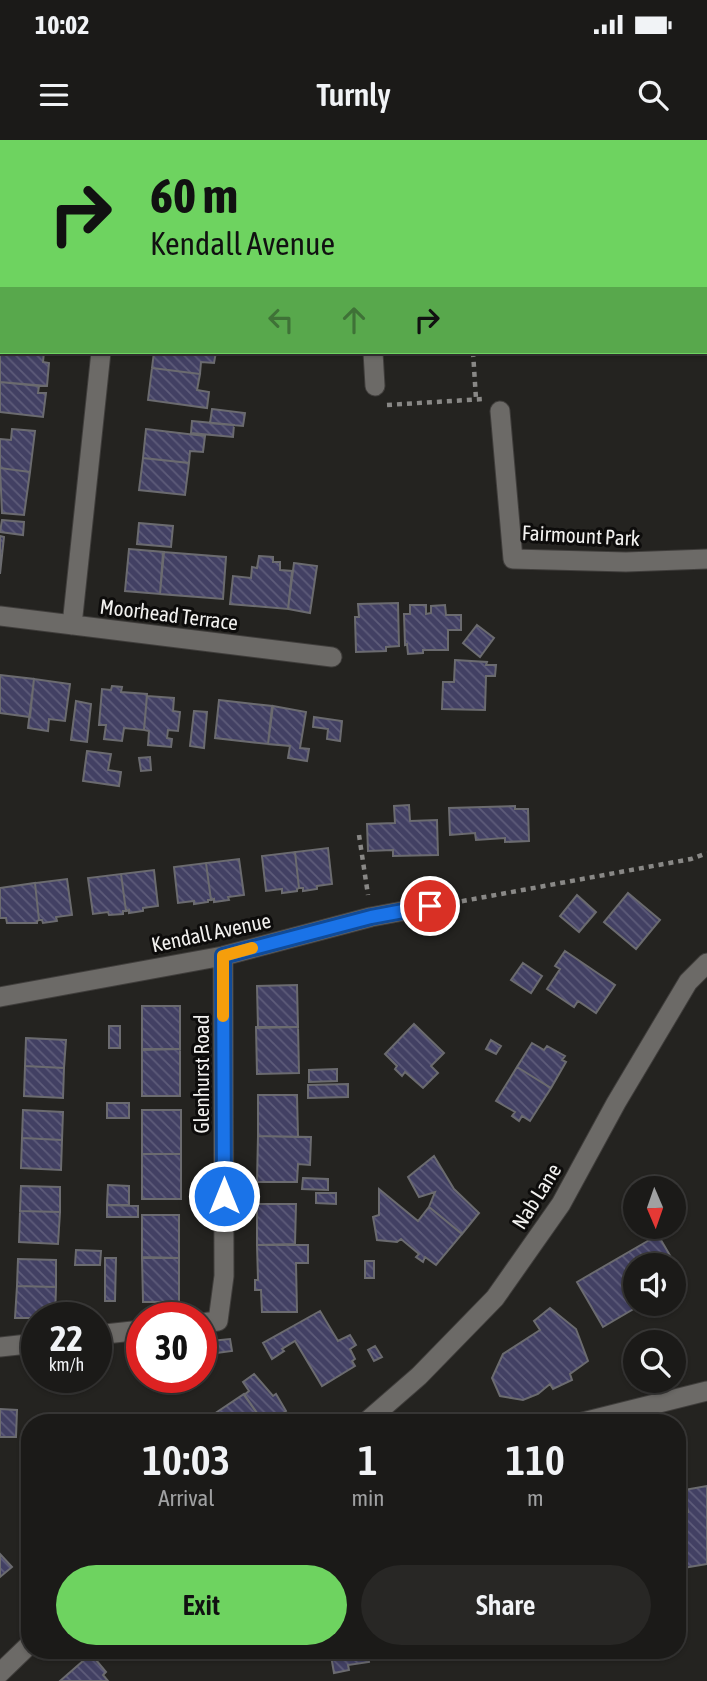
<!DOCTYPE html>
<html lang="en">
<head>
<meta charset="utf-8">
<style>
  body { margin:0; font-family:"Asap Condensed",sans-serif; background:#282725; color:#f1f3f6; height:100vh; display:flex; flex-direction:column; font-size:26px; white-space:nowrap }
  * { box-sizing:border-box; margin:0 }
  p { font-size:23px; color:#a0a1a2 }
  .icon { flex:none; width:38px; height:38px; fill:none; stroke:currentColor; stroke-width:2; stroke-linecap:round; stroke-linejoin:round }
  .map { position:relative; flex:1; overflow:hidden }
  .side { position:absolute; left:21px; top:1274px; width:665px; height:245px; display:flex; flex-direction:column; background:#1b1a18; border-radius:28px; box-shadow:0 2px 5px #0004,0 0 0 2px #393837 }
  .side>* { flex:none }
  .top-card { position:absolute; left:0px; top:0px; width:707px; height:214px; box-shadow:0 2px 5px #0004,0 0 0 2px #393837; background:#6ed360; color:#111; overflow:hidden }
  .needle { width:46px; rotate:178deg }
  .buttons { position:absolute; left:623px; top:1036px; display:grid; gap:14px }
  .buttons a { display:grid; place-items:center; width:63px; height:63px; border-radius:50%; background:#1b1a18; box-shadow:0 2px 5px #0004,0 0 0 2px #393837; font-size:35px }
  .speed { position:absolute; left:21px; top:1162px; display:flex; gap:14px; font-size:35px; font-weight:700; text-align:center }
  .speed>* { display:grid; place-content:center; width:91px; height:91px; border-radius:50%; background:#1b1a18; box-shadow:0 2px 5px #0004,0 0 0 2px #393837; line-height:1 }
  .speed small { font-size:18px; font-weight:400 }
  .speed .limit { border:10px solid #d22; background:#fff; color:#111 }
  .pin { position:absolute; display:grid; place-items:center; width:60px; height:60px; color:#fff; margin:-30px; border:4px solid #fff; border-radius:50%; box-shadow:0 2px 7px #0007 }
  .me { position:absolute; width:77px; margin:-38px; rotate:0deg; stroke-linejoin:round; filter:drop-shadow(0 0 5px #0008) }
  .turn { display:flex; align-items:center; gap:24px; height:147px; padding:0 35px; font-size:32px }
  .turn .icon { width:91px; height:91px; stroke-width:2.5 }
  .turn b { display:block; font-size:49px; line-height:60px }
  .lanes { display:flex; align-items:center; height:66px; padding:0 35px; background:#0003; justify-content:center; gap:35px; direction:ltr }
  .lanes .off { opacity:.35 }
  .eta { display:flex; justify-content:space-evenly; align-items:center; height:119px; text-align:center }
  .eta b { font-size:42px; font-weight:600; line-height:49px }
  .cta { display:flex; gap:14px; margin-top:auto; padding:14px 35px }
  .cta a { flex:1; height:80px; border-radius:42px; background:#6ed360; color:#111; font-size:28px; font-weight:600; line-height:80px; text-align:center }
  .cta a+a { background:#282725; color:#f1f3f6 }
  .status { display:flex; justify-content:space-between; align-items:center; height:49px; padding:0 35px; background:#1b1a18; direction:ltr }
  .status svg { height:19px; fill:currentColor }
  header { display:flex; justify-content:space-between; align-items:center; height:91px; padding:0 35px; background:#1b1a18; font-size:32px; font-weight:600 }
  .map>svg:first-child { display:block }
  .building { fill:url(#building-back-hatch); stroke:#6b6b6f; stroke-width:2 }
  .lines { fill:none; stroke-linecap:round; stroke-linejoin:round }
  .minor-casing { stroke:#403e3c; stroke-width:21 }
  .path { stroke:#898886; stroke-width:4.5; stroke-dasharray:5 5; stroke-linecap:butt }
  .minor { stroke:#6c6a67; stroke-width:19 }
  .route-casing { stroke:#114b97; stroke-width:18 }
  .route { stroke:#1a73e8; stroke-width:12 }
  .slow { stroke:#f59e0b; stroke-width:12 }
  .labels { text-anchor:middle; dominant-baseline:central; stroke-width:6; stroke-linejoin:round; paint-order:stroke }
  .street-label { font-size:21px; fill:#f2f1ef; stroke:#0d0c0b }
</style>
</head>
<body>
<div class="status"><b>10:02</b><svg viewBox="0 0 49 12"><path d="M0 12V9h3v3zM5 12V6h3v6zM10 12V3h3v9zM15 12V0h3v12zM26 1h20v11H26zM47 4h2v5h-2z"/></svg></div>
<header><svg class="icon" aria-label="menu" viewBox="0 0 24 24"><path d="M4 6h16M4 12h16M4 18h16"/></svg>Turnly<svg class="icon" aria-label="search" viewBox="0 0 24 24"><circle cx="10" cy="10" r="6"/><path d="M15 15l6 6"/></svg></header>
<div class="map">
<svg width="707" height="1541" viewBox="0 0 707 1541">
  <defs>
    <pattern id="building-back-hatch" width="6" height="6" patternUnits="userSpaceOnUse" patternTransform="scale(1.75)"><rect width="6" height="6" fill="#424063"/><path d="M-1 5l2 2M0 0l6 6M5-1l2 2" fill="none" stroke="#5e5c7a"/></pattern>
  </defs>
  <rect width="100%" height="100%" fill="#242320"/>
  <path class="building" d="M35,0H64L35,2Z
    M174,0H212L174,2Z
    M0,201L2,212H44L43,222L49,223L47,246L0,242Z
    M154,212H216L214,223L201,222L200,234L152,228Z
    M152,228L200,234L197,250L209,252L207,268L148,260Z
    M0,242L39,246L38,253H46L43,277L0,272Z
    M212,269L245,273L243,286L210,283Z
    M192,281L234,285L233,297L191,293Z
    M12,289L35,291L30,332L0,328V299L11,300Z
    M146,289L205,296L203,312L190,311L189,323L143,318Z
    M143,318L189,323L185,355L139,350Z
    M0,328L30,332L24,375L2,373Z
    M2,380L24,382L23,395L0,392Z
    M139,383L173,386L171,407L137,404Z
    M0,396L4,397L0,434Z
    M129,409L164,412L160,454L125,451Z
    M163,412L226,417L223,459L160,454Z
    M259,416L273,417V422H280V430L292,431L288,469L230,464L233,436L251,438L252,427L257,428Z
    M294,423L317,426L310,473L288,469Z
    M398,463L399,506L386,507V511L356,512L355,477H359L358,464Z
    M410,465H426V474L431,473V466L445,465L446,475H461V490H448V510H423V513L408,514L407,504L405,505L404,474H410Z
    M477,485L494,498L480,517L463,503Z
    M455,520L487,522L486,525H496L495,536H486L485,570L442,569L443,542H454Z
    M0,535L34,539L30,577L0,573Z
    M34,539L70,544L65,581L49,579L48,591L28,588Z
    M112,546L122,547L121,552L147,554L144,590L124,588L122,601L104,599L106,585H99L102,549L111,550Z
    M147,556L174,558L173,571L180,572L178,591L168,590L167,598L172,599L171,607L148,605L149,591L144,590Z
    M219,560L272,566L268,604L215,598Z
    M76,561L91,564L87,602L71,600Z
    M273,566L306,572L300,608L309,609L307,621L288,618L290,606L268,604Z
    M194,571L207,572L204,608L190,606Z
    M314,577L342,581L340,601L327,599L328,589L313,587Z
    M87,611L111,614L108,630L121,632L119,646L83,641Z
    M150,617L151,630L141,631L139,618Z
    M409,665L410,681L437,680L438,715L393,716V710L368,711L367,684L395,683L394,666Z
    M515,666V669H528L529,701L505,702V698L476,700L475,693L450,695L449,668Z
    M328,708L332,744L317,746V749L303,751V748H299L295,712Z
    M295,712L299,748L297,749V751L282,753V749L266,751L262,716Z
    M239,719L244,755L228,757L229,760L214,762V759L211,760L206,723Z
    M206,723L211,760H208V762L194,764V761L178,763L174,727Z
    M154,730L158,766L143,768V771L129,773V770L126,771L121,734Z
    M121,734L126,771H123V774L109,775L108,772L93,774L88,738Z
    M67,739L72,775L56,777L57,781L43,783L42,780H39L35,743Z
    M35,743L39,780L37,781V783H7L6,778H0V748Z
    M628,753L660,780L636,809L604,782Z
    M577,755L596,772L579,792L560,776Z
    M565,811L615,845L596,873L578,861L574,867L547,849L560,829L555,826Z
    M523,823L542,836L531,853L511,840Z
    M297,845L298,887L258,888L257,846Z
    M142,866H180V909L142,910Z
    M414,884L444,913L431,926L438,933L423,948L405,932L402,936L395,929L397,926L385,914Z
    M109,886H120V908H109Z
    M256,887H298L299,933L257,934Z
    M26,898L66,900L64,928L25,926Z
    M491,900L501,906L496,914L486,909Z
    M532,903L544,910L547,906L565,916L562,920L566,922L551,948L517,927Z
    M142,909H180V956H142Z
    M25,926L64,928L63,958L24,956Z
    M517,927L551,948L530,981L522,976L519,981L512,976L515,972L496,961Z
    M337,929V941L309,942V930Z
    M348,944V957L308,958V945Z
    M258,955H297L298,997L258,996Z
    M107,963H129V978H107Z
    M23,970L63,972L62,1000L22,998Z
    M142,970H181V1014H142Z
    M258,996L311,997L310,1025L298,1024L297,1042H257Z
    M22,998L62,1000L61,1030L21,1028Z
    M142,1014H181V1059H142Z
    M434,1016L454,1049L479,1073L462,1094L429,1067L435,1052L419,1057L408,1037Z
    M303,1038L328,1039V1050L302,1049Z
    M108,1045L129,1046V1065H107Z
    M21,1046L60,1047V1072L20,1071Z
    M379,1049L418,1081L429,1067L462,1094L436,1125L425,1117L423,1122L416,1117L419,1114L401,1099L397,1102L377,1100L373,1077L379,1075Z
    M316,1053H336V1064L316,1063Z
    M257,1064H296L295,1104L257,1105Z
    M107,1065L138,1066V1077H107Z
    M20,1071L60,1072L58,1104L19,1102Z
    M142,1075H179V1118L142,1117Z
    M658,1095L685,1141L676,1146L679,1151L674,1154V1125H635V1164H642L603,1187L577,1142Z
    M257,1105H308V1123H296L297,1172H262L261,1150H255V1140H258Z
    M76,1110L101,1111L100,1125H75Z
    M105,1118H116L115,1161H105Z
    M142,1118H179V1162H143Z
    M18,1119L56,1120V1147L17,1146Z
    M365,1121H374V1138H365Z
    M17,1146L56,1147L55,1178H15Z
    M550,1168L576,1189L588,1221L570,1234L572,1240L553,1249L550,1244L538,1254L523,1260L500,1256L492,1238L503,1214L540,1190L534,1181Z
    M320,1171L338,1201L350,1195L356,1205L350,1209L355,1219L352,1221L355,1226L322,1246L295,1201L282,1209L284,1211L272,1219L263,1203Z
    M230,1199L232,1211L201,1215V1202Z
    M375,1206L382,1217L374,1221L368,1210Z
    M254,1234L273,1256L276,1254L286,1271L270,1283H264L244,1255L249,1251L243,1242Z
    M244,1254L264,1283H215L211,1276Z
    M0,1269L17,1270L16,1297H0Z
    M707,1346V1424L677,1429V1374L688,1372L684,1350Z
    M0,1414L12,1427L0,1437Z
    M277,1510H294L295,1513L278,1516Z
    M330,1510H367L369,1522L348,1525L349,1530L334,1533Z
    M417,1510H433V1512L418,1515Z
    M91,1514L106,1532L103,1535L108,1541H60Z"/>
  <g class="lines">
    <g class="minor-casing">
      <path id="minor" d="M361,0V2
        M123,2L124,0
        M373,212L375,246
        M500,271L513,419L626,422L707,419
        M0,476L332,517
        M72,485L101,212
        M0,857L223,816L371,777L430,766
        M201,1183L218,1181L224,1136L223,816
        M96,1195L142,1190
        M0,1207L37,1203
        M365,1283L419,1236L495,1158L561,1064L616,963L688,842L707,823
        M579,1283L707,1251
        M0,1533L30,1504"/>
    </g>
    <path class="path" d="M473,212L476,259
      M387,265L483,259
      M359,695L368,755
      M452,763L691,719L707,713"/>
    <use href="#minor" class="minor"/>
  </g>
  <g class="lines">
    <g class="route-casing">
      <path id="route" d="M224,1056L223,816L371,777L430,766"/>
    </g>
    <use href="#route" class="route"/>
    <path class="slow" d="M223,876V816L252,808"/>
  </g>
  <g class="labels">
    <g class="street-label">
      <text transform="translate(581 395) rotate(3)">Fairmount Park</text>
      <text transform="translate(169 474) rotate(7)">Moorhead Terrace</text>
      <text transform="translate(211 792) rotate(-12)">Kendall Avenue</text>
      <text transform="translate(201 934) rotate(-90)">Glenhurst Road</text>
      <text transform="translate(536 1056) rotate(-58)">Nab Lane</text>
    </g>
  </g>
</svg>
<div class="buttons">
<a><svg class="needle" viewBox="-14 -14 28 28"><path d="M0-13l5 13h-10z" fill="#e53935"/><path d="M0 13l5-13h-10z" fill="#a0a1a2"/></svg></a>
<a><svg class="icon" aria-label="sound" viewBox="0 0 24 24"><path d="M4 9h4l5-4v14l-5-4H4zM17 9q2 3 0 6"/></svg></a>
<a><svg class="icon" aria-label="search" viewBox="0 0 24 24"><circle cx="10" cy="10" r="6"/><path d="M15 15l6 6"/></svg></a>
</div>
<div class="speed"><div>22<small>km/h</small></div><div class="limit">30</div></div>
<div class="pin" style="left:430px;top:766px;background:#d93025"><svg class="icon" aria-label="arrive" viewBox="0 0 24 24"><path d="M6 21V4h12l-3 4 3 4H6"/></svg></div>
<svg class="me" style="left:224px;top:1056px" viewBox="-20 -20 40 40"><circle r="17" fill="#1a73e8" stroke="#fff" stroke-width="3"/><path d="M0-11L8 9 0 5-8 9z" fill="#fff"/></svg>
<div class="top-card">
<div class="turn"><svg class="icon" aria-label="right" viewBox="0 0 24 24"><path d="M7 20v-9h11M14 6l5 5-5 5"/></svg><div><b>60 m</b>Kendall Avenue</div></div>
<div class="lanes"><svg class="icon off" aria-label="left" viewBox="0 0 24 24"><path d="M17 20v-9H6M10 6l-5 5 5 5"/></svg><svg class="icon off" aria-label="ahead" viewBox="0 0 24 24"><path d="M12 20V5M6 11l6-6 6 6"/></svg><svg class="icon" aria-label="right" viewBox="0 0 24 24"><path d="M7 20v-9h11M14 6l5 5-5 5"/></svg></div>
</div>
<section class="side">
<div class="eta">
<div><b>10:03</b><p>Arrival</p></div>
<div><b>1</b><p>min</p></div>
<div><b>110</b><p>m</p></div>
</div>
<div class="cta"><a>Exit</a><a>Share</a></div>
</section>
</div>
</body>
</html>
